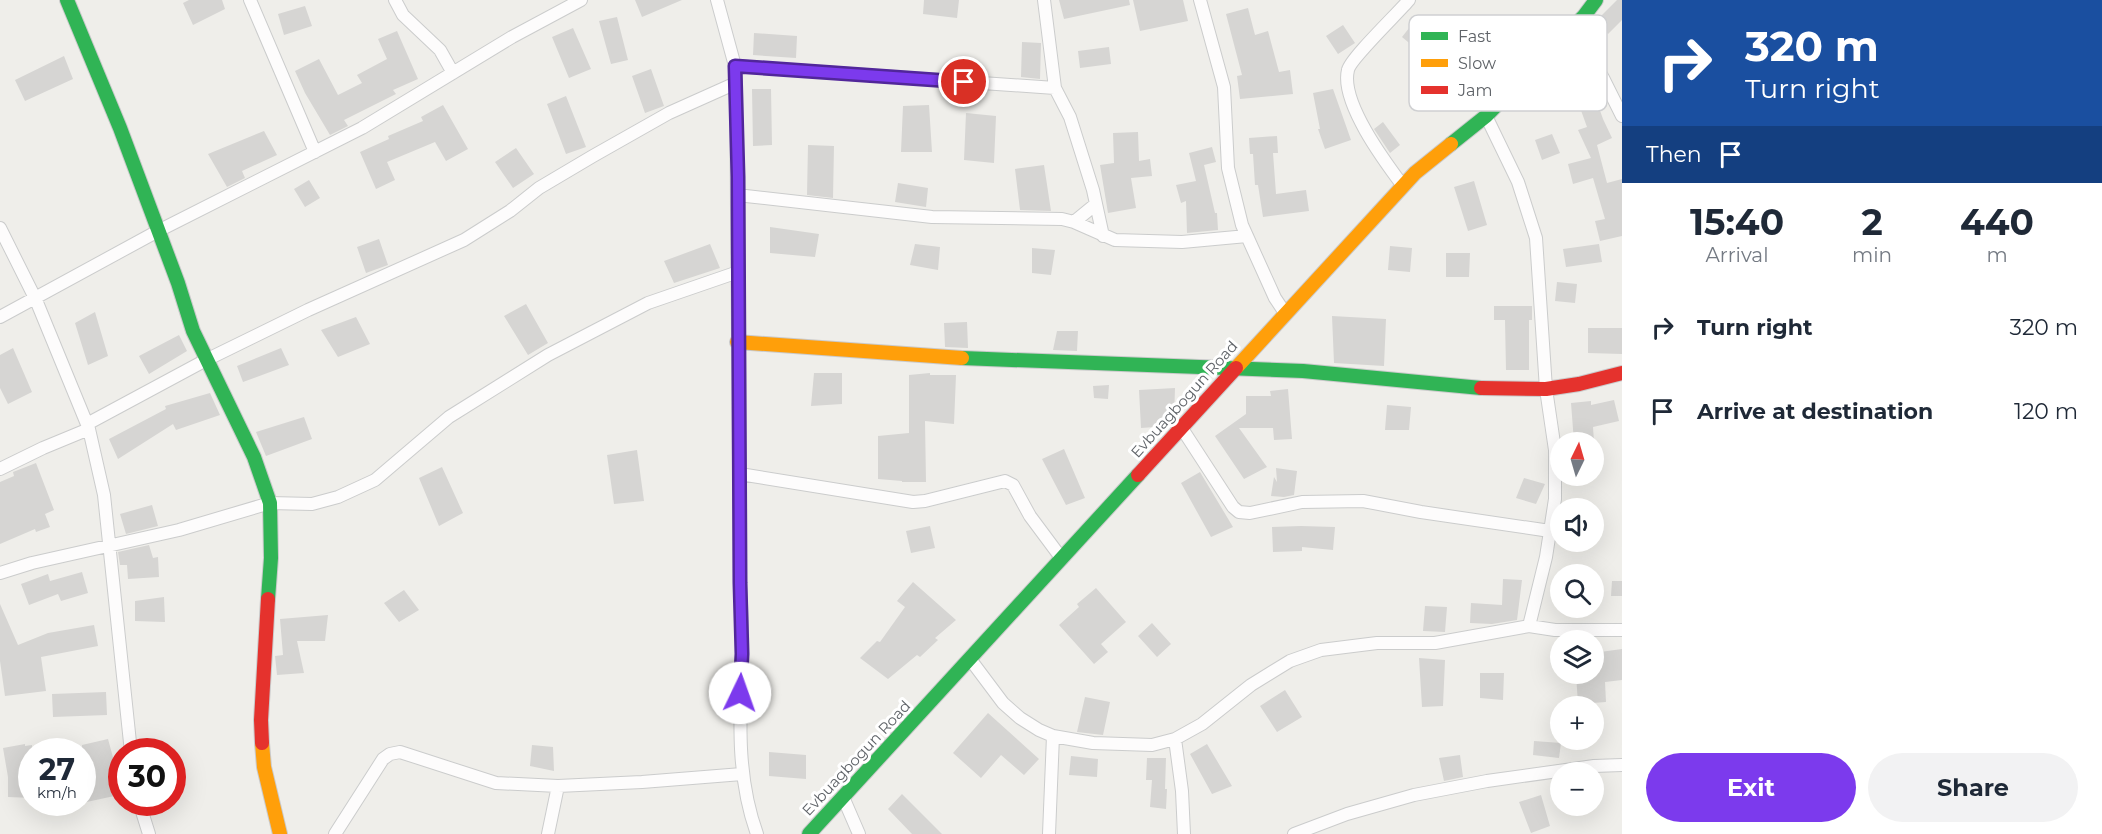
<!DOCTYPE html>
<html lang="en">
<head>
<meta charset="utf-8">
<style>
  body { margin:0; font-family:Montserrat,sans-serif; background:#f2f2f3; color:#1f2937; height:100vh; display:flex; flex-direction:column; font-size:22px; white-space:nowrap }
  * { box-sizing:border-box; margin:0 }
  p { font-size:20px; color:#747a83 }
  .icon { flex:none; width:33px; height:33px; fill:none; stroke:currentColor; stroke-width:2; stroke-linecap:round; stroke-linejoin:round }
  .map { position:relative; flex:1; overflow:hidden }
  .side { display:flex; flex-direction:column; background:#fff; width:480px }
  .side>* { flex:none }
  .top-card { background:#1a4fa0; color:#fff; overflow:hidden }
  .needle { width:39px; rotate:5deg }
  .fabs { position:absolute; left:1550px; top:432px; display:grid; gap:12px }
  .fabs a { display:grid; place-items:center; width:54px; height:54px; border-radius:50%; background:#fff; box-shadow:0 6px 24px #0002; font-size:30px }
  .speed { position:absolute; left:18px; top:738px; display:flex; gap:12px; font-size:30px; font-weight:700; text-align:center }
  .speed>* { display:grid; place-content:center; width:78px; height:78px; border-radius:50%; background:#fff; box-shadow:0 6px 24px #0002; line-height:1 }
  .speed small { font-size:15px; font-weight:400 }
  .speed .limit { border:9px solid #d22; background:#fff; color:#111 }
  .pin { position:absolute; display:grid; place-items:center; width:51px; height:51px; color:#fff; margin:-26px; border:3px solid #fff; border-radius:50%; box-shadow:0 2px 6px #0007 }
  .me { position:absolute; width:66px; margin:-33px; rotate:3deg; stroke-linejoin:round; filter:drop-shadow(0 0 4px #0008) }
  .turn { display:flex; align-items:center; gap:21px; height:126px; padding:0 24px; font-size:27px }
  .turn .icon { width:78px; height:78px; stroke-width:2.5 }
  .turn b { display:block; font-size:42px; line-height:51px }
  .then { display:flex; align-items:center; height:57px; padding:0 24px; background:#0003; gap:12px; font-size:22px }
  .eta { display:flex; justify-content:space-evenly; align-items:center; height:102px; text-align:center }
  .eta b { font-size:36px; font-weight:700; line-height:42px }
  .button { display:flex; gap:12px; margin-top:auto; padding:12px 24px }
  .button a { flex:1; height:69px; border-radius:36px; background:#7c3aed; color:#fff; font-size:24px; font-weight:700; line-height:69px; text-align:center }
  .button a+a { background:#f2f2f3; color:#1f2937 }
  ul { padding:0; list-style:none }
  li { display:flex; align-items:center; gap:18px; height:84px; padding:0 24px }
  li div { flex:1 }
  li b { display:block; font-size:22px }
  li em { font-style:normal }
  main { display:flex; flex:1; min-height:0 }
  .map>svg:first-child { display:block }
  .building { fill:#d6d5d3 }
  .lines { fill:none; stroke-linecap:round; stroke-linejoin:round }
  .street-casing { stroke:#cbcccc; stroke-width:14 }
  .fast-casing { stroke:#cacacb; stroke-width:16 }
  .slow-casing { stroke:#cacacb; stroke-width:16 }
  .jam-casing { stroke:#cacacb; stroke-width:16 }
  .street { stroke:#fdfcfc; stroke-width:12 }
  .fast { stroke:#30b455; stroke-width:14 }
  .slow { stroke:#ff9f0a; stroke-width:14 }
  .jam { stroke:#e5322d; stroke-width:14 }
  .route-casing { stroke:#51269a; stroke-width:15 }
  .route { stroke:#7c3aed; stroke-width:10 }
  .labels { text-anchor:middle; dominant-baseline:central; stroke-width:6; stroke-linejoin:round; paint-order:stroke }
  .street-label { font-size:15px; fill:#5f6368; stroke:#fff }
  .key { fill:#fff; stroke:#cfd0d2; stroke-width:1.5 }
  .key-label { font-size:16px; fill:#5f6368 }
</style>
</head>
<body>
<main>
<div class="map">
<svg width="1622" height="834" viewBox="0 0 1622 834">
  <rect width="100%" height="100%" fill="#efeeea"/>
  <path class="building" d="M189,0H222L225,9L193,25L183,3Z
    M635,0H682L642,17Z
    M924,0H959L957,18L923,14Z
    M1059,0H1129L1130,5L1064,19Z
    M1133,0H1183L1188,21L1140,31Z
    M1617,0H1622V20L1608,34L1596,21Z
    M305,6L312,26L284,35L278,14Z
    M1248,8L1255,35L1268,31L1279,72L1290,70L1293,94L1240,99L1237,76L1242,75L1226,14Z
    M617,17L628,60L611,64L599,21Z
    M1417,18L1436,33L1420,52L1402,37Z
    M1343,25L1355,43L1338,54L1326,36Z
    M573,28L591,69L569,78L552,37Z
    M397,31L418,79L393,90L396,94L344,120L348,126L330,135L305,93L295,71L319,59L338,95L362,83L357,75L387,59L378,39Z
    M754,33L797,36L796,58L753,55Z
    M1022,42L1041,43L1040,79L1021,77Z
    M1109,47L1111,64L1080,68L1078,51Z
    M64,56L73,79L25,101L15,80Z
    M651,69L664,106L645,113L632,76Z
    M1587,74L1603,119L1612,138L1597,145L1607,183L1622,179V236L1600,241L1595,221L1605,219L1593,178L1573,184L1568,164L1591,158L1578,130L1587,127L1570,80Z
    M752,89H771L772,145L753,146Z
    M1333,89L1351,140L1325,149L1318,129H1320L1313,93Z
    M566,96L586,147L566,154L547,104Z
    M443,105L468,149L446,161L435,142L387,162L395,180L376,189L360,152L389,139L388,136L423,121L421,117Z
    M929,105L932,152H901L903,106Z
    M966,113L996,116L994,163L964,160Z
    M1383,122L1400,145L1390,153L1374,129Z
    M264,131L277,155L242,171L245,178L227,187L208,154Z
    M1138,132L1139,161L1150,159L1152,176L1131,178L1136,208L1108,213L1100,165L1114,163L1113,133Z
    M1552,134L1560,153L1542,160L1535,140Z
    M1277,136L1278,153H1273L1276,194L1306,190L1309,211L1263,217L1258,185H1255L1253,154H1250L1249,138Z
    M808,145L834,146L833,198L807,195Z
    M1212,147L1216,162L1204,165L1215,213H1217L1218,230L1187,233L1186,201L1181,203L1176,185L1196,181L1189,153Z
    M516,148L534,174L513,188L495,162Z
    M1044,165L1051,211L1020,210L1015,169Z
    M309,180L320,198L305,207L294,189Z
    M1474,181L1487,225L1468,231L1454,187Z
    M898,183L928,188L926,207L895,202Z
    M770,227L819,234L815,257L770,253Z
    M379,239L388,265L366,273L357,247Z
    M710,244L720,268L674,283L664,261Z
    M915,244L940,247L938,270L910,265Z
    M1599,244L1602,262L1566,267L1563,249Z
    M1390,246L1412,248L1410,272L1388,270Z
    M1032,248L1055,250L1051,275L1032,273Z
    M1446,253H1470L1469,277H1446Z
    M1557,282L1577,284L1575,303L1555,301Z
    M526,304L548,343L528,355L504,316Z
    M1494,306H1532V320H1529V370H1506L1505,320H1494Z
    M95,312L108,356L88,365L75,323Z
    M1332,316L1386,319L1384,366L1334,363Z
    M356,317L370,344L338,357L321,330Z
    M967,322L968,348L945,347L944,323Z
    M1588,328H1622V354L1588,353Z
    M1057,331H1078L1077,351L1053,350Z
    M179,335L187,351L149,374L139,356Z
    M13,348L32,392L8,404L0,388V355Z
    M281,348L289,365L243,382L237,366Z
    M814,373H842V404L811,406Z
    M930,373V375H956L954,424L925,421L926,482H902V481L878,479V436L909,433V375Z
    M1109,385L1108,399L1094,398L1093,386Z
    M1175,388L1174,420L1169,426L1141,428L1139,390Z
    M1288,389L1292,439L1274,440L1273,428H1239L1267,467L1244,479L1215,436L1246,414V396H1271L1270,391Z
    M210,393L220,415L176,430L173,424L118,459L109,439L166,409L165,406Z
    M1614,400L1619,421L1593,427L1594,442H1574L1571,403L1591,401V405Z
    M1387,405L1411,407L1409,430H1385Z
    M304,417L312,439L266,456L256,432Z
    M1064,449L1085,498L1066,505L1042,459Z
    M637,450L644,501L614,504L607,455Z
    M36,463L54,510L45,514L50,527L36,532L35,529L0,544V482L14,476L13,472Z
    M442,467L463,513L439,526L419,478Z
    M1276,468L1297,471L1294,495L1284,497L1271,496L1274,477L1277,482Z
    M1200,472L1233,527L1211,537L1181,483Z
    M1524,478L1545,484L1536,504L1516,498Z
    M152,505L158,526L126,534L120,514Z
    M930,526L935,548L911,553L906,531Z
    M1301,526L1335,527L1333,550L1302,547V551L1273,552L1272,527Z
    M149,545L153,558L158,557L159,577L128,579L127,565H120L118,552Z
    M82,572L88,593L61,601L58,594L29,605L21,584L48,574L50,581Z
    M1503,579L1522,580L1517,620L1492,624L1470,623L1471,603L1502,605Z
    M1612,581H1622V596H1611Z
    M913,582L956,620L935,638L938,640L920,657L917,655L888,679L860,658L877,641L880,642L905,607L897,601Z
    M1096,588L1126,622L1101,644L1108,652L1094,664L1059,625L1079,607L1077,604Z
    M404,590L419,610L399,622L384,603Z
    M164,597L165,622L135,621V601Z
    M0,604L18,645L48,633L94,625L98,646L41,657L46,691L5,696L0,661Z
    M1425,606L1447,607L1445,632L1423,631Z
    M328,615L325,641H297L304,673L277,675L275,656L283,655L280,619Z
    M1152,623L1171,644L1157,657L1138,636Z
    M1622,649V680L1605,682L1606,702L1578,704L1576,674H1593V653Z
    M1419,658L1445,660L1443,706L1422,707Z
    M1480,673H1504L1503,700L1480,698Z
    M1285,690L1302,717L1277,732L1260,706Z
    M106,692L107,715L53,717L52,694Z
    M1085,697L1110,702L1103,735L1077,732Z
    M988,713L1039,759L1024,775L1001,755L981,778L953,753Z
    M108,739L114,761L111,762L119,795L82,803V745Z
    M1534,741L1561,743L1559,758L1533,755Z
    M25,744V746L32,745V798L8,797V777L3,748Z
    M1207,744L1232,786L1212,794L1190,754Z
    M532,745L553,747L554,771L530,766Z
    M769,752L806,755V779L769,776Z
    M1460,755L1463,777L1444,781L1439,758Z
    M1071,756L1098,759L1097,777L1069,775Z
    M1147,758H1166L1165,789H1167L1166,809L1150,807L1152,780H1146Z
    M902,794L942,834H912L888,809Z
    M1541,795L1550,826L1531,833L1519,802Z"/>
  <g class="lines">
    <g class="street-casing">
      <path id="street" d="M250,0L315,152
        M395,0L403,15L440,50L453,73
        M717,0L735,66L736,83L740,583C741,608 743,632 742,657C740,717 736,776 757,834
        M1044,0L1055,88L1070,117L1093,190L1103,236
        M1200,0L1224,87L1228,168L1242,225L1275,298L1285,313
        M1574,27L1603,78L1622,116
        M735,66L1055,88
        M1486,116L1518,182L1536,238L1546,389L1555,450V499L1546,557L1529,626
        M1403,186C1385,162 1340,102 1348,70C1350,59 1399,12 1409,0
        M737,195L932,217L1062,219L1074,222L1115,240L1182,242L1247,236
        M1074,222L1096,204
        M0,228L36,300L89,429L104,495L131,752
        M0,317L158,231L362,128L512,37L581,0
        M87,424L206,360L308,310L464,240L510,211L539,188L593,156L669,113L736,83
        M1181,427L1233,507L1239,512L1250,513L1302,502L1363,501L1421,512L1550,531
        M0,469L43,448L89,429
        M740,474L913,502L925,501L1005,481L1013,485L1030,516L1062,559
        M0,573L32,563L179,530L270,503L312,504L338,497L375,480L449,417L548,355L648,303L738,272
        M970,659L1003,703L1020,718L1039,730L1053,736L1093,743L1152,745L1175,739L1202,724L1251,685L1290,661L1321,650L1377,643H1435L1529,626L1555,630H1622
        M1175,739L1182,791L1184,834
        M843,797L859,834
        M139,802L149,834
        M335,834L383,759L390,754L400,752L496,783L558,786
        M548,834L558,786L642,782L742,774
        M1049,834L1053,736
        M1294,834L1347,814L1414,795L1487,781L1594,766L1622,765"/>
    </g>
    <g class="fast-casing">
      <path id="fast" d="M67,0L120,128L178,283L193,331L254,457L270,503L271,558L268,599
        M1451,144L1486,116L1584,16L1596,0
        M962,358L1303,371L1481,388
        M809,834L1138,475"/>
    </g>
    <g class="slow-casing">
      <path id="slow" d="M737,342L962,358
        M1236,368L1415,173L1451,144
        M262,743L264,767L280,834"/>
    </g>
    <g class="jam-casing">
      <path id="jam" d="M1481,388L1546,389L1579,384L1622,373
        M1138,475L1236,368
        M262,743L261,720L268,599"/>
    </g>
    <use href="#street" class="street"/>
    <use href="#fast" class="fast"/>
    <use href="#slow" class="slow"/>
    <use href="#jam" class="jam"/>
  </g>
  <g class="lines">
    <g class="route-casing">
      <path id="route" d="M740,693L742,654L740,583L738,177L735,66L964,82"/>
    </g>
    <use href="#route" class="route"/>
  </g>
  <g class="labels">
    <g class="street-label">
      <text transform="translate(1184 399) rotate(-48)">Evbuagbogun Road</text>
      <text transform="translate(856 758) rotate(-47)">Evbuagbogun Road</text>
    </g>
  </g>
  <rect x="1409" y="15" width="198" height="96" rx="9" class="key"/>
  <rect x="1421" y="32" width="27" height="8" fill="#30b455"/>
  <rect x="1421" y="59" width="27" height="8" fill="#ff9f0a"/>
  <rect x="1421" y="86" width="27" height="8" fill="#e5322d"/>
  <g class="key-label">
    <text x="1458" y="42">Fast</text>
    <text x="1458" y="69">Slow</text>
    <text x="1458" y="96">Jam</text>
  </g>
</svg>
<div class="fabs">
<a><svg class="needle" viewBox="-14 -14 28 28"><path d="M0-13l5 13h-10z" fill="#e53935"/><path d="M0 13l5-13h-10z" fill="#747a83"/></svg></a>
<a><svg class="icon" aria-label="sound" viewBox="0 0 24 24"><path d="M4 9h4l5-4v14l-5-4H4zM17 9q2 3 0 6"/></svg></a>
<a><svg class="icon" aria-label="search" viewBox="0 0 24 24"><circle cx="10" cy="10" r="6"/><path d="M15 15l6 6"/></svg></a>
<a><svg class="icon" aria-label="layers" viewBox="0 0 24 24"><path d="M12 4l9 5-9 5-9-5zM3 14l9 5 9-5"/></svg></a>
<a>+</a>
<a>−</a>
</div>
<div class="speed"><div>27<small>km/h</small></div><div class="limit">30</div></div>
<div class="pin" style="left:964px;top:82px;background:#d93025"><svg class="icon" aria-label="arrive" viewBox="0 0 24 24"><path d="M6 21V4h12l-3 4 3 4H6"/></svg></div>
<svg class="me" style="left:740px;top:693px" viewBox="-20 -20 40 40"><circle r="19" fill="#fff"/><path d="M0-13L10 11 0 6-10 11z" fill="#7c3aed"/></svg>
</div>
<section class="side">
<div class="top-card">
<div class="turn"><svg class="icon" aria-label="right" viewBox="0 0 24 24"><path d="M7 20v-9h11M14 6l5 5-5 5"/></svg><div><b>320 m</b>Turn right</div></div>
<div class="then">Then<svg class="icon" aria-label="arrive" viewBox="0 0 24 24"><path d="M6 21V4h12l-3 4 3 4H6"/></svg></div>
</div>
<div class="eta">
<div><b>15:40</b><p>Arrival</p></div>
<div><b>2</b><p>min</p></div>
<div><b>440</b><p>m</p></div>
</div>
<ul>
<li><svg class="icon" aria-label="right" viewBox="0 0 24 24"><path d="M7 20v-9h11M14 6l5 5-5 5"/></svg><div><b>Turn right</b></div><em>320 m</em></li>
<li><svg class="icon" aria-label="arrive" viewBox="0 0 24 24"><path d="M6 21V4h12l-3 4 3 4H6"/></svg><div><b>Arrive at destination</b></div><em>120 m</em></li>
</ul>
<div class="button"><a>Exit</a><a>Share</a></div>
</section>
</main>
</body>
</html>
